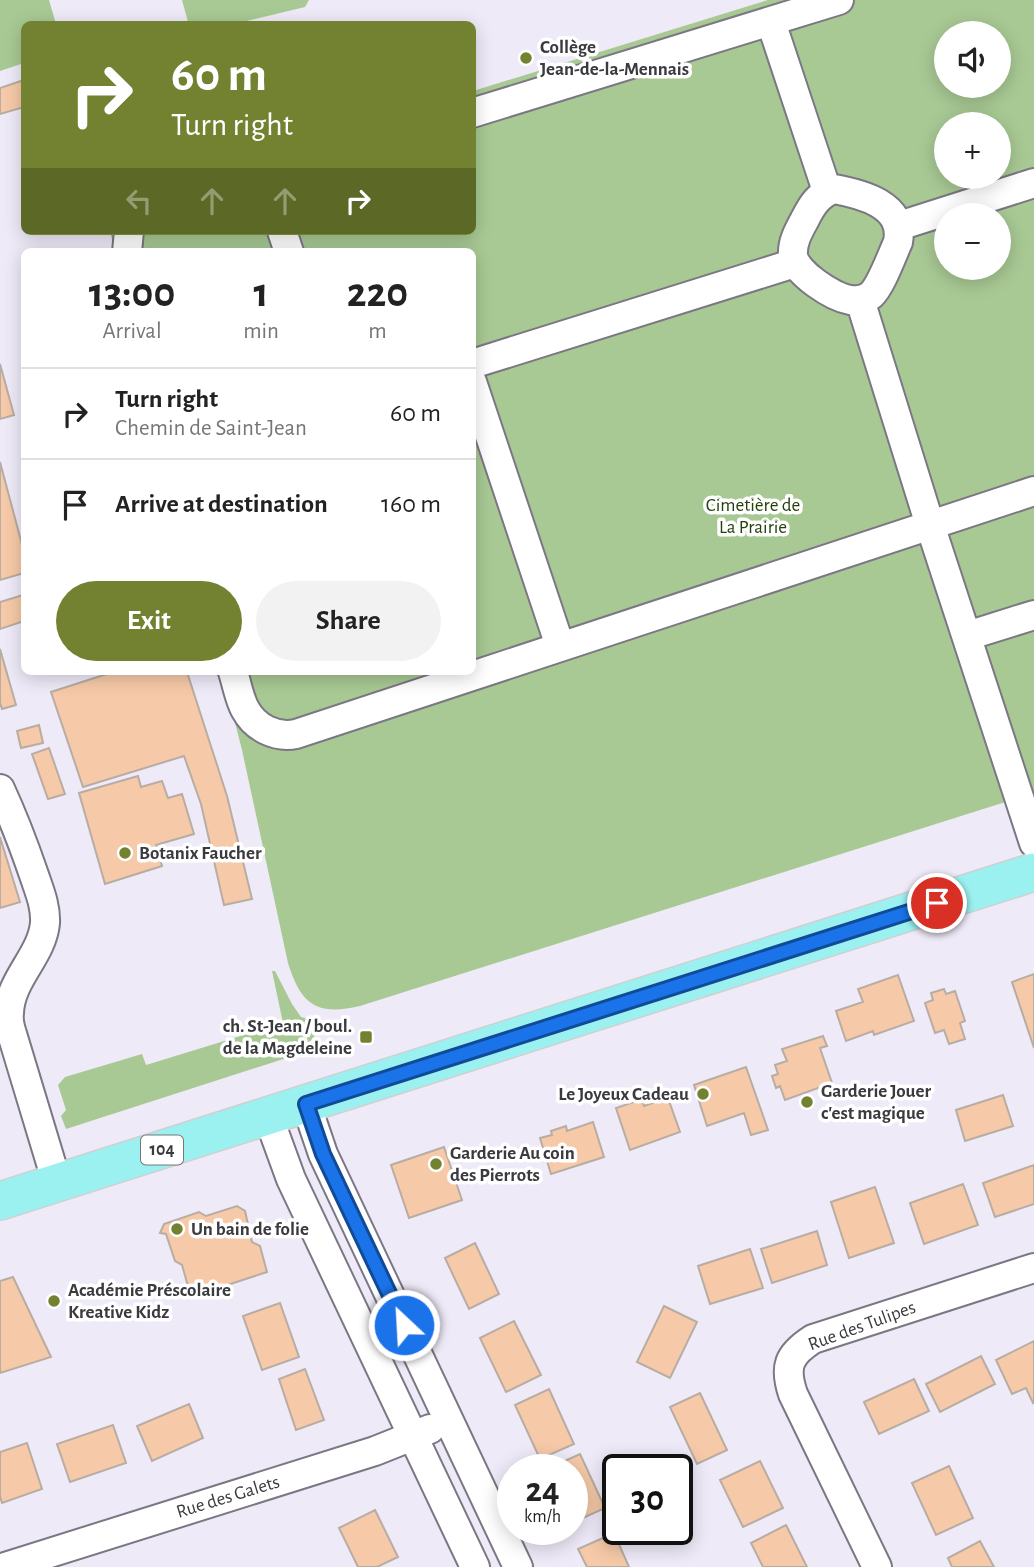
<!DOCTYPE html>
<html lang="en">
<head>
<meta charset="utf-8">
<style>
  body { margin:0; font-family:"Alegreya Sans",sans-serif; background:#f2f2f2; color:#222; height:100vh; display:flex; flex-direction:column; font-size:26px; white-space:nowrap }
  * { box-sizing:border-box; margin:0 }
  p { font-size:23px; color:#767676 }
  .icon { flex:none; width:38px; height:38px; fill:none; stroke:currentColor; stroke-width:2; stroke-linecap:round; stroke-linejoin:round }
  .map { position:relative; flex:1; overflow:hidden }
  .side { position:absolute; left:21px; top:248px; width:455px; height:427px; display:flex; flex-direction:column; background:#fff; border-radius:10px; box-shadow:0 4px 18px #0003 }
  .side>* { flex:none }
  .hud { position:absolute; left:21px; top:21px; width:455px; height:214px; border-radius:10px; box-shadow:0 4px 18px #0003; background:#728230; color:#fff; overflow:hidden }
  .buttons { position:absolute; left:934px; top:21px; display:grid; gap:14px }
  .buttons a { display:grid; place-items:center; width:77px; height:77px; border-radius:50%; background:#fff; box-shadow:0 4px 18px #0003; font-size:35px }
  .speed { position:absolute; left:497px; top:1454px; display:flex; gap:14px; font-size:35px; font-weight:700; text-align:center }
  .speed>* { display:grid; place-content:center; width:91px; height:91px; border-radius:50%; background:#fff; box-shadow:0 4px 18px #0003; line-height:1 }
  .speed small { font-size:18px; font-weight:400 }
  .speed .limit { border:4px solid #111; border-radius:10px; background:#fff; color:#111 }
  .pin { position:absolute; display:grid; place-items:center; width:60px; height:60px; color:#fff; margin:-30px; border:4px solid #fff; border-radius:50%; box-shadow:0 2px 7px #0007 }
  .me { position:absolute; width:77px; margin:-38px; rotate:335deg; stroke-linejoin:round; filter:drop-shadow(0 0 5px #0008) }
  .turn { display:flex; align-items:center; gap:24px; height:147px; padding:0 35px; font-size:32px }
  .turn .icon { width:91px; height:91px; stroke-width:2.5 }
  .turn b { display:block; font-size:49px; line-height:60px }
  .lanes { display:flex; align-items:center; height:66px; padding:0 35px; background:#0003; justify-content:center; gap:35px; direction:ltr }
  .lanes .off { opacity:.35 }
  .eta { display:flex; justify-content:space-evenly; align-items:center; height:119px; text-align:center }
  .eta b { font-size:42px; font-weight:600; line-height:49px }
  .action { display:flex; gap:14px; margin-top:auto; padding:14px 35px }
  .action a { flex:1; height:80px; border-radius:42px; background:#728230; color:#fff; font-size:28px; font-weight:600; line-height:80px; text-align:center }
  .action a+a { background:#f2f2f2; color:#222 }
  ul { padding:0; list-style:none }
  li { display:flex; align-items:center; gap:21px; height:91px; padding:0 35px; border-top:2px solid #e0e0e0 }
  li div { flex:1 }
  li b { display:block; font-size:26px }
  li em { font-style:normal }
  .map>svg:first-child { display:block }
  .green { fill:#a8c994; fill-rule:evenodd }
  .building { fill:#f6caa8; stroke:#b8aca3; stroke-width:2 }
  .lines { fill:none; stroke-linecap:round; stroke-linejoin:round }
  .minor-casing { stroke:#7b7783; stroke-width:32 }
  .major-casing { stroke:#d0d0d1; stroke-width:40 }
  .minor { stroke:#fff; stroke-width:28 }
  .major { stroke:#9bf1ef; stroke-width:37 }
  .route-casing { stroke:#114b97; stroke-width:18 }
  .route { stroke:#1a73e8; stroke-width:12 }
  .poi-dot { fill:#728230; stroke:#fff; stroke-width:2.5 }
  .labels { text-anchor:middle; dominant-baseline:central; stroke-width:7; stroke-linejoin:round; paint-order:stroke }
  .shield { fill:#fff; stroke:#767579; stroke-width:2 }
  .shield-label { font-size:18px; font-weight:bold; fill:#3b3a3f }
  .poi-label { font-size:19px; font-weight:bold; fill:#3b3a3f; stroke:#fff; text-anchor:start }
  .park-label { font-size:19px; fill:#24410b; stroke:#fff }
  .street-label { font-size:19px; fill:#3b3a3f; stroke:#fff }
</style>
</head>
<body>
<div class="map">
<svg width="1034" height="1567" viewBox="0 0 1034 1567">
  <rect width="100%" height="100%" fill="#efeaf8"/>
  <path class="green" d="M0,0H49L56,24H24V63L0,71Z
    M182,0H309L305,7L234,24H191L188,22Z
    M768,0H1034V793L360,1006C317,1016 301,1005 288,963L242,750L222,672H472V252H115L110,231H472L473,91ZM947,33H999V86H947ZM947,124H999V177H947ZM947,215H999V268H947Z
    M272,971H275L292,1004L301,1017L325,1024L299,1054L66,1129L61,1116L66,1110L58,1085L65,1077L142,1054L146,1065L283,1023Z"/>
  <path class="building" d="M24,80V107L0,114V88Z
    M0,364L14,415L0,419Z
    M0,462L24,552V573L0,580Z
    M23,595L24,601V621L0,629V602Z
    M0,649L16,705L2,709L0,703Z
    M113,672H187L227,796L252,899L224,905L201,804L184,756L83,787L51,692Z
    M39,725L43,743L21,748L17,731Z
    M49,748L65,794L48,799L32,754Z
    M138,776L141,787L162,781L168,798L182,794L194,834L156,845L162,866L105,884L79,793Z
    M0,837L20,902L0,908Z
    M1034,974V1048L1012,982Z
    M898,975L914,1021L874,1035L873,1031L846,1041L836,1011L863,1002L858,989Z
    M944,989L946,994L955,991L965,1021L960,1023L965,1039L949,1044L944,1030L935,1033L925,1003L933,1000L931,993Z
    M823,1036L827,1046L820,1048L832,1083L785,1100L780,1086L776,1088L772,1076L778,1074L775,1065L787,1061L782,1049Z
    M746,1067L768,1130L751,1135L744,1113L707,1126L694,1085Z
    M1003,1095L1013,1126L965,1141L956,1110Z
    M668,1098L680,1132L630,1150L616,1108L642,1099L644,1106Z
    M593,1122L604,1157L551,1174L540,1138L552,1135L551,1131L566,1126L567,1131Z
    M444,1147L462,1200L409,1218L391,1165Z
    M1034,1165V1204L995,1217L983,1183Z
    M963,1184L978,1225L924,1244L910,1203Z
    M875,1187L894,1243L849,1258L831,1202Z
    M237,1206L245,1211L252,1242L260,1246L267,1272L191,1297L182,1265L175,1261L166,1234L160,1233L164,1224L199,1212L206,1216Z
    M817,1231L827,1265L772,1283L761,1249Z
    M475,1243L499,1294L469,1309L445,1258Z
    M750,1249L763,1288L710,1304L698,1266Z
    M13,1277L51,1357L0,1373V1281Z
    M280,1303L299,1357L262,1370L243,1316Z
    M664,1306L697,1322L670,1378L637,1362Z
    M514,1321L541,1375L506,1392L480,1338Z
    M1034,1341V1402L1033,1403L1026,1388L1012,1394L996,1360Z
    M981,1356L995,1384L940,1412L926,1384Z
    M305,1369L324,1420L296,1430L279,1379Z
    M914,1379L929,1411L879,1434L864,1402Z
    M549,1389L574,1444L540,1459L515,1405Z
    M700,1393L727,1450L697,1464L670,1407Z
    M189,1404L203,1438L152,1461L137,1426Z
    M113,1425L126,1463L70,1482L57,1444Z
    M27,1443L42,1489L2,1503L0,1496V1452Z
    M580,1454L605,1508L572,1523V1470L547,1469Z
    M760,1461L783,1508L743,1527L720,1480Z
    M949,1466L973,1518L936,1535L912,1483Z
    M375,1510L398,1557L377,1567H358L339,1528Z
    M786,1525L807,1567H763L751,1543Z
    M614,1533L629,1567H587L578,1549Z
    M980,1541L994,1567H952L948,1558Z"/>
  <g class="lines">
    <g class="minor-casing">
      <path id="minor" d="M771,22L827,191
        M472,113L839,0
        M834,189C862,194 905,205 898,242C892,255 881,286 871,295C865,300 858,301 850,300C833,297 795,273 793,255C792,242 799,230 805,219C812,205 819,194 834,189Z
        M899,226L1034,183
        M282,231L289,252
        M127,252L129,231
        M860,300L930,525L1034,843
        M472,364L795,263
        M472,382L560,646
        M967,636L1034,615
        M233,672C237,684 239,698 245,709C255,728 276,738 296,734L1034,491
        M0,789C13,817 24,846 34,875C39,890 46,906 45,923C42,956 10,979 9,1013C8,1020 10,1028 12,1034L57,1183
        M306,1104L323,1154L518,1567
        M268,1116L291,1179L475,1567
        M5,1567L375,1451L430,1429
        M877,1567L793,1394C784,1367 788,1355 813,1339L1034,1268"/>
    </g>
    <g class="major-casing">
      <path id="major" d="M0,1201L1034,872"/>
    </g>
    <use href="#minor" class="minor"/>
    <use href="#major" class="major"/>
  </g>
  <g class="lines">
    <g class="route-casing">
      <path id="route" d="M404,1325L323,1154L306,1104L937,903"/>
    </g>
    <use href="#route" class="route"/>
  </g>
  <g class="poi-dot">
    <circle cx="526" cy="58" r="7"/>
    <circle cx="125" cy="853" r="7"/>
    <rect x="359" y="1030" width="14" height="14" rx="3.5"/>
    <circle cx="703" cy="1094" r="7"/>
    <circle cx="807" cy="1102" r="7"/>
    <circle cx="436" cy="1164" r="7"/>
    <circle cx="177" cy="1229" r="7"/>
    <circle cx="54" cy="1301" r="7"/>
  </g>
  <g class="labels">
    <rect class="shield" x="141" y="1135.5" width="42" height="29" rx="5"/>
    <g class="shield-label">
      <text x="162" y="1150">104</text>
    </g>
    <g class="poi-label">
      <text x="540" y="47">Collège<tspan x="540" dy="22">Jean-de-la-Mennais</tspan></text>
      <text x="139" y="853">Botanix Faucher</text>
      <text x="352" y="1026" text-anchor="end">ch. St-Jean / boul.<tspan x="352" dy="22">de la Magdeleine</tspan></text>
      <text x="821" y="1091">Garderie Jouer<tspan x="821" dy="22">c'est magique</tspan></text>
      <text x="689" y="1094" text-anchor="end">Le Joyeux Cadeau</text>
      <text x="450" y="1153">Garderie Au coin<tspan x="450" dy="22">des Pierrots</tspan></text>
      <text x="191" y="1229">Un bain de folie</text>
      <text x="68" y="1290">Académie Préscolaire<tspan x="68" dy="22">Kreative Kidz</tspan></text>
    </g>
    <g class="park-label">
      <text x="753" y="505">Cimetière de<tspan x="753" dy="22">La Prairie</tspan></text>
    </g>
    <g class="street-label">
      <text transform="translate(862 1326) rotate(-20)">Rue des Tulipes</text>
      <text transform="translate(228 1497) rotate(-17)">Rue des Galets</text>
    </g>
  </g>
</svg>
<div class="buttons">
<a><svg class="icon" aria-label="sound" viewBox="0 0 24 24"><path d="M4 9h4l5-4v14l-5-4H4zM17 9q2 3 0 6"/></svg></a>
<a>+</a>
<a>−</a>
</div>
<div class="speed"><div>24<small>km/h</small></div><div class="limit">30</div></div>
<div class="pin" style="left:937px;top:903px;background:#d93025"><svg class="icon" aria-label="arrive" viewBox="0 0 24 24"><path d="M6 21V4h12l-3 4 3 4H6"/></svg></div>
<svg class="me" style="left:404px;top:1325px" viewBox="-20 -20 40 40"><circle r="17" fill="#1a73e8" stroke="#fff" stroke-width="3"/><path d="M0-11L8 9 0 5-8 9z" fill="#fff"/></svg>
<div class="hud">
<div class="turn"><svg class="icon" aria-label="right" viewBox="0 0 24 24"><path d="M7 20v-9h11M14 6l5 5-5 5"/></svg><div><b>60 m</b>Turn right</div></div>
<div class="lanes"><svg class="icon off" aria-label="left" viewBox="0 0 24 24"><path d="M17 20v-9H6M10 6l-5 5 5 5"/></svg><svg class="icon off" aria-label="ahead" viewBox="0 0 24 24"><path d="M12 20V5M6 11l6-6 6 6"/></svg><svg class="icon off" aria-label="ahead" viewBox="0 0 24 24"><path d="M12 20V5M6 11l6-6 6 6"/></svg><svg class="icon" aria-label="right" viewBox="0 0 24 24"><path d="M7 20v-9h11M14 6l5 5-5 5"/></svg></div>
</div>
<section class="side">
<div class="eta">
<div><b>13:00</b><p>Arrival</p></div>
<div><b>1</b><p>min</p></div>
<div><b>220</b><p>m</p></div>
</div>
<ul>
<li><svg class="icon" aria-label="right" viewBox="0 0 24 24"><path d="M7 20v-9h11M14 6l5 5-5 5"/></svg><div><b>Turn right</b><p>Chemin de Saint-Jean</p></div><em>60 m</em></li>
<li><svg class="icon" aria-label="arrive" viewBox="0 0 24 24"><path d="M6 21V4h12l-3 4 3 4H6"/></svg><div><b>Arrive at destination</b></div><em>160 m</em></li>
</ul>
<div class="action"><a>Exit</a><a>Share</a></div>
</section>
</div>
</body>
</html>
